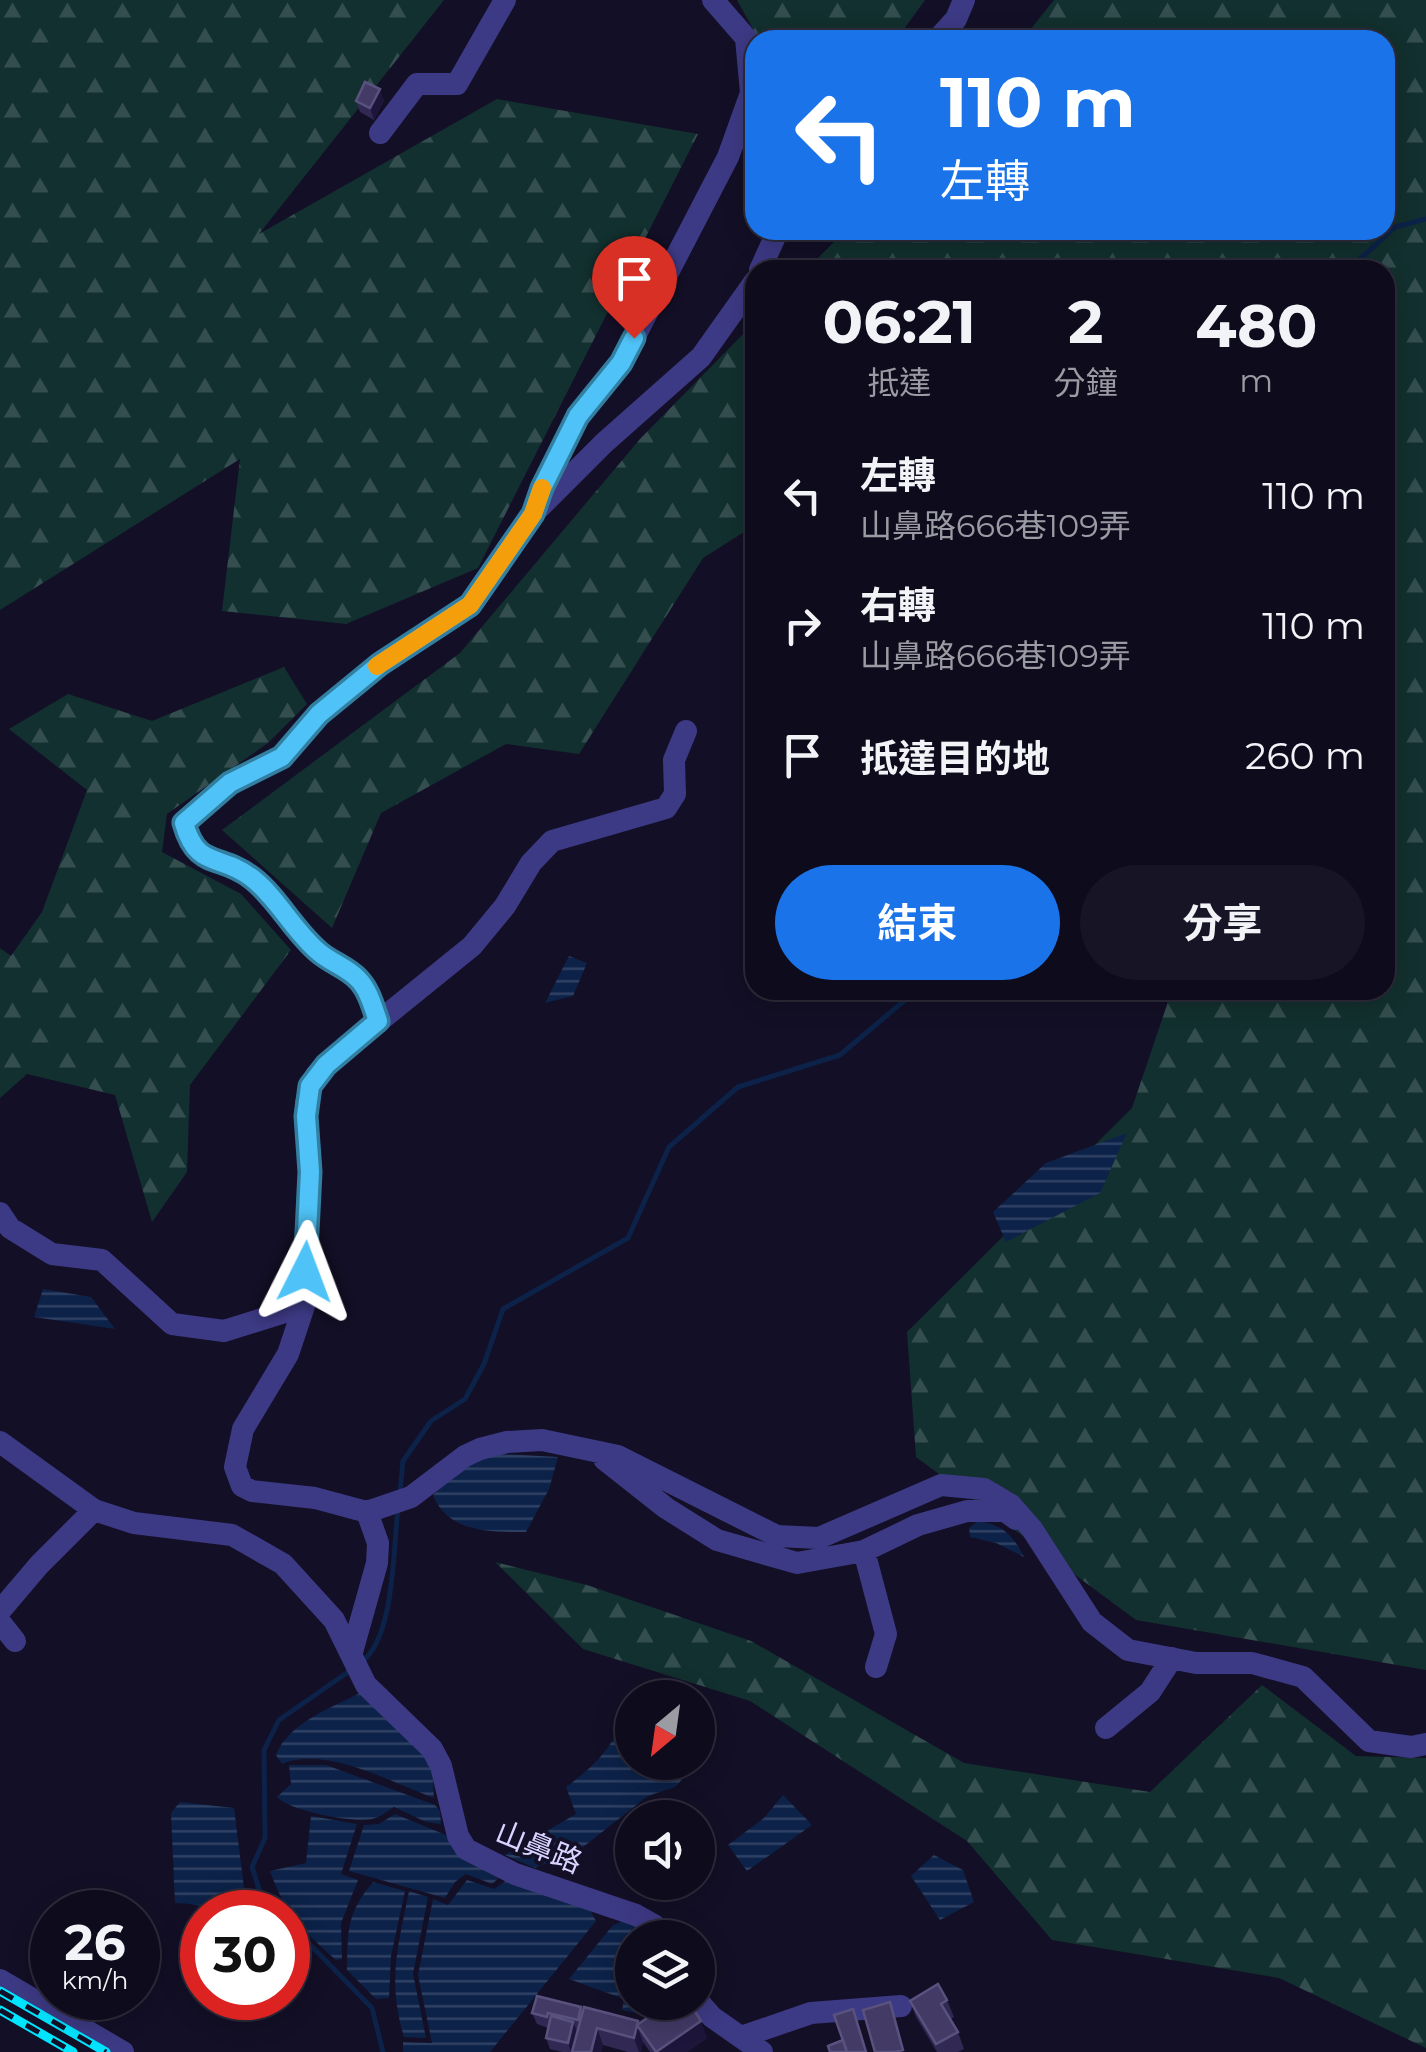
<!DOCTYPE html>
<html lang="zh-TW">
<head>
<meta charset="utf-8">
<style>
  body { margin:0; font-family:Montserrat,"Noto Sans TC",sans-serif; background:#171425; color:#f1f3f6; height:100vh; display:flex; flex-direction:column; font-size:38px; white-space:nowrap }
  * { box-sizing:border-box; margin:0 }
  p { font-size:32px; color:#9b9ba3 }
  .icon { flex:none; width:55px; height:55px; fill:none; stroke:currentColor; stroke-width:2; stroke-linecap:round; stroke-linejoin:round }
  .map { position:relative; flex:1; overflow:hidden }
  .sheet { position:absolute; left:745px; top:260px; width:650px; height:740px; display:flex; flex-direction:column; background:#0e0b1c; border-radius:30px; box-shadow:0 5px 25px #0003,0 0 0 2px #2e2b3b }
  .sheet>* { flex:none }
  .banner { position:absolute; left:745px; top:30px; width:650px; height:210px; border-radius:30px; box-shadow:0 5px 25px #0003,0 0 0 2px #2e2b3b; background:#1a73e8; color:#fff; overflow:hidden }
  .needle { width:65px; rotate:209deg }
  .tools { position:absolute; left:615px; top:1680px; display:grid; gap:20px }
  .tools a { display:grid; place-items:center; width:100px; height:100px; border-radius:50%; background:#0e0b1c; box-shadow:0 5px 25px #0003,0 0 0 2px #2e2b3b; font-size:50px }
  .speed { position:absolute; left:30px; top:1890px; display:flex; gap:20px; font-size:50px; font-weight:700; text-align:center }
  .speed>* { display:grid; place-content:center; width:130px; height:130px; border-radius:50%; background:#0e0b1c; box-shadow:0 5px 25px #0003,0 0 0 2px #2e2b3b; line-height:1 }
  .speed small { font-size:25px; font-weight:400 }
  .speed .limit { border:15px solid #d22; background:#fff; color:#111 }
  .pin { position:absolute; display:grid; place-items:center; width:85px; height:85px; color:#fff; margin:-102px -42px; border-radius:50% 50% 50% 0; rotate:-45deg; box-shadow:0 0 10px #0007 }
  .pin .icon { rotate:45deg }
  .me { position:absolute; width:110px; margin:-55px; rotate:3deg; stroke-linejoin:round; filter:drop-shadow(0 0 8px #0008) }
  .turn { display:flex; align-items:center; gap:35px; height:210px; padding:0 30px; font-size:45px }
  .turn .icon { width:130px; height:130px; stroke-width:2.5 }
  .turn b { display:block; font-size:70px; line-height:85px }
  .eta { display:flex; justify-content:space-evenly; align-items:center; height:170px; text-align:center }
  .eta b { font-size:60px; font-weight:700; line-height:70px }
  .cta { display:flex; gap:20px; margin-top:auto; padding:20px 30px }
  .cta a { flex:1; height:115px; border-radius:60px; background:#1a73e8; color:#fff; font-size:40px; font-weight:700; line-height:115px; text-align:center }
  .cta a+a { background:#171425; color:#f1f3f6 }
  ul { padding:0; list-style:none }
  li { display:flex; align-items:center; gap:30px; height:130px; padding:0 30px }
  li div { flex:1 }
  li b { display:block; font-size:38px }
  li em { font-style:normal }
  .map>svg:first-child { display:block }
  .forest { fill:url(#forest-firs) }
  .water { fill:url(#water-rules) }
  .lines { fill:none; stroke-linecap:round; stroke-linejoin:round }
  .stream { stroke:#0c2248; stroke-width:5 }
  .minor { stroke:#3d3a85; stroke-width:22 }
  .rail-casing { stroke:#00e5ff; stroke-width:9 }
  .rail { stroke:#130f26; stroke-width:5; stroke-dasharray:15; stroke-linecap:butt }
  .wall { fill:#312854 }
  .shaded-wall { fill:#1d163a }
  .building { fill:#433a66; stroke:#5a527e; stroke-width:2.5 }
  .route-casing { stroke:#337fa1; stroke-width:25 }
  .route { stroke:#4fc3f7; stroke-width:18 }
  .slow { stroke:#f59e0b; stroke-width:18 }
  .labels { text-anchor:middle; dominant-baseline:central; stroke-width:8; stroke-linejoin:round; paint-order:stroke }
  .street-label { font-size:30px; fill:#d9d4ff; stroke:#130f26 }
</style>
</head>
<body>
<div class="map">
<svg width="1426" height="2052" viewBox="0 0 1426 2052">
  <defs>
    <pattern id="forest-firs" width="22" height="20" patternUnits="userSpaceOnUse" patternTransform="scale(2.5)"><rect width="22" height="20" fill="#12302f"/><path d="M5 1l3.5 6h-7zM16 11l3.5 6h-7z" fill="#344d4e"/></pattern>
    <pattern id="water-rules" width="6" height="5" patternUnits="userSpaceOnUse" patternTransform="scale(2.5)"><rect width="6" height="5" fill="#0c2248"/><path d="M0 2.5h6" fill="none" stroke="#2f4163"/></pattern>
  </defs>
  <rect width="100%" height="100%" fill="#130f26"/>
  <path class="forest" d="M0,0H444L259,234L497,99L698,134L478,568L346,624L222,611L240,459L0,610Z
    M737,0H925L896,40H759Z
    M1054,0H1426V1670L1136,1620L916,1457L907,1332L1132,1108L1172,990H1385V270H806L846,230H1385V40H1022Z
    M755,322V525L703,558L579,754L506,744L381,813L332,928L222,830L460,653L640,439Z
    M284,667L307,704L268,743L167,814L162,852L241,894L291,950L190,1085L187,1172L152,1222L115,1095L27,1074L0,1098V948L11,956L42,912L87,790L9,729L68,694L152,721Z
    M495,1562L587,1585L751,1641L964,1763L1150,1792L1262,1685L1356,1756L1426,1758V2048L1279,1978L1052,1940L967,1841L750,1701L583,1649Z"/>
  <path class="water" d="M569,956L587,963L573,996L545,1003Z
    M1127,1133L1100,1193L1006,1242L993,1212L1046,1163Z
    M43,1289L91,1297L115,1329L34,1317Z
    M503,1454L558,1457L549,1489L526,1532C491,1532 448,1533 433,1495C456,1474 472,1458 503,1454Z
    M978,1521C1003,1525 1013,1535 1024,1557L996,1543L970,1537L969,1528Z
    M360,1693L421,1742L432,1766L434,1798C393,1783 324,1745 282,1764L276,1755C288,1723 331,1708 360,1693Z
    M632,1702V1762L695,1763V1766L675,1787L648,1796L583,1847L535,1868L505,1855L576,1814L566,1787C603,1760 614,1743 632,1702Z
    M289,1765H326L435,1805L440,1811L441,1824L426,1822L394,1807C388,1811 379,1818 372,1819C352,1823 290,1811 277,1797L291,1784Z
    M783,1795L812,1825L747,1871L728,1845L764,1818Z
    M180,1802L234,1808L246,1904C225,1913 198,1903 175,1903L171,1813Z
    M395,1814L446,1835L472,1861L501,1876L492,1884L466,1874L455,1882L445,1898L349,1871L364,1825L379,1824Z
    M311,1816L357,1824L341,1874L358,1880L341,1923L342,1959L336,1960C302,1930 285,1914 270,1871L306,1863Z
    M934,1855L963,1870L974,1902L940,1920L911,1876Z
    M467,1880L494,1889L507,1880L590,1910L596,1921L490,2052H403V2042L432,2043L418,1975L433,1899L448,1905Z
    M373,1882L405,1891L391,1956L389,1998L376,1999L347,1970C348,1931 346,1914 373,1882Z
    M409,1891L428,1897L413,1974L426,2038L404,2037C387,1980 398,1947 409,1891Z
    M626,1920L655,1937L632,1938V2002L688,2003L655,2017L622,2010L624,1999L569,1979L613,1925Z"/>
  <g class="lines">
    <path class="stream" d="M1340,270L1359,260L1395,227L1426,219
      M400,1493L403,1461L431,1421L465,1399L484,1364L503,1309L628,1238L669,1147L738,1087L840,1055L917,990
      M360,1663C395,1640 393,1548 398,1509
      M278,1912L261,1895L252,1867L265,1838L264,1750L279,1720L351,1670
      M288,1922L372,2008L383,2052"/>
    <path class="minor" d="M937,40L956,19L964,0
      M380,133L417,84H457L505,0
      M760,270L778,230
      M539,508L604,443L701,357L755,281
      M378,1021C373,1007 369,990 358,979C348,968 332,963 320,953C294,932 278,898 252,878C220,854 197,870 184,823L230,783L282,757L319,714L380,664L470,605L533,514L542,488L578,417L621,363L728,157L751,93L746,38L713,0
      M0,1213L10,1228L52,1254L102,1260L172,1324L224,1331L304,1306
      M0,1442L94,1510L134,1523L232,1535L283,1564L334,1620L366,1685L432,1749L441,1766L458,1836L466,1849L515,1874L636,1915L654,1925L666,1938
      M604,1459L666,1508L717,1540L797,1563L864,1551L918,1525L967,1511H1005L1016,1519
      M367,1512L411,1497L465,1456L480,1449L507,1442L542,1440L618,1456L777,1536L819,1538L941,1485L984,1489L1011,1505L1032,1529L1092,1622L1128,1650L1196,1663H1252L1303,1677L1369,1741L1411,1747L1426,1744
      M864,1551L886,1634L876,1667
      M0,1611L39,1565L94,1510
      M0,1622L15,1641
      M352,1652L377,1563L378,1543L367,1512L315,1498L252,1491L242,1486L235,1467L243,1429L288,1354L304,1306L310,1172L306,1103L316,1075L325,1065L472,946L505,906L531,863L552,841L666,808L675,794L674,760L686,731
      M1106,1728L1150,1692L1172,1658
      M0,1980L123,2052
      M698,2001L712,2017L762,2052
      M741,2037L811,2013L901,2006"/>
    <g class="rail-casing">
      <path id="rail" d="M0,1991L106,2052
        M0,2010L73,2052"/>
    </g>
    <use href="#rail" class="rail"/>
  </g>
  <path class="wall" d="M384,100L374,120L360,112L356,101Z
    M947,2000L954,2017L950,2019L958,2032L964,2049L958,2052H937L916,2017L910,2001Z
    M581,2007L583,2012L707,2038L687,2052H650L643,2042L641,2052H628L603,2045L601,2052H562L550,2049L546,2038L548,2028L537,2024L532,2013Z"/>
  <path class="shaded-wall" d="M380,89L384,100L374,120L370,108Z
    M638,2021L642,2032L637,2025L643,2042L641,2052H639L634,2038Z
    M701,2021L707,2038L687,2052H656Z
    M573,2022L578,2033L571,2052L568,2043Z
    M597,2028L603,2045L601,2052H591Z"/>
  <path class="building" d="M365,82L380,89L370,108L356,101Z
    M938,1984L947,2000L941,2004L958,2032L936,2044L910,2001Z
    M537,1996L581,2007L578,2020L548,2013L547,2017L532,2013Z
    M670,2002H689L701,2021L656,2052L637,2025Z
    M890,2002L903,2050L895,2052H875L863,2010Z
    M584,2007L638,2021L634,2038L597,2028L591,2052H572Z
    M853,2009L866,2052H847L834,2015Z
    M551,2016L573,2022L568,2043L546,2038Z
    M843,2040L847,2052H830L828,2046Z"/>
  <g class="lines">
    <g class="route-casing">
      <path id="route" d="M305,1272L310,1172L306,1116L310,1086L326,1065L378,1021C373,1007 369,990 358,979C348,968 332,963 320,953C294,932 278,898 252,878C220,853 197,870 184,823L230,783L282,757L319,714L380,664L470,605L533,514L542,488L578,416L621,363L634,338"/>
    </g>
    <use href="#route" class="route"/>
    <path class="slow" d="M377,666L470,605L533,514L542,488"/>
  </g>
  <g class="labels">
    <g class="street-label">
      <text transform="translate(539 1847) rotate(22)">山鼻路</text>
    </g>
  </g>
</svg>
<div class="tools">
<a><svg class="needle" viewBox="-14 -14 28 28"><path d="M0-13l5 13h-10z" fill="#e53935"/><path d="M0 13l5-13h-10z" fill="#9b9ba3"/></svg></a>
<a><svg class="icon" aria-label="sound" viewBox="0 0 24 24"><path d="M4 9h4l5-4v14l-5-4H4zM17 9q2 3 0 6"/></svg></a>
<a><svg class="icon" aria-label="layers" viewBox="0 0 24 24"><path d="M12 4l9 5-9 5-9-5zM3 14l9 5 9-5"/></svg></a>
</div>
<div class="speed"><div>26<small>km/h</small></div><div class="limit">30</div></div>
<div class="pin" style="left:634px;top:338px;background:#d93025"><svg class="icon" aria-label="arrive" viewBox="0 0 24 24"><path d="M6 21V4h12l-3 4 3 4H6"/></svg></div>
<svg class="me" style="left:305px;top:1272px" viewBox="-20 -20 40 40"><path d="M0-17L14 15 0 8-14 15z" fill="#4fc3f7" stroke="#fff" stroke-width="4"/></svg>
<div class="banner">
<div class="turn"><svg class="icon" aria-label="left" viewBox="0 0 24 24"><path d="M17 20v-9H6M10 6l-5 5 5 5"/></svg><div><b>110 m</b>左轉</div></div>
</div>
<section class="sheet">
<div class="eta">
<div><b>06:21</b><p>抵達</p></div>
<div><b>2</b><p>分鐘</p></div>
<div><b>480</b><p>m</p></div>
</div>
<ul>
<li><svg class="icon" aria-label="left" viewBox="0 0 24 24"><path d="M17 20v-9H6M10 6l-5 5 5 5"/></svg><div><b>左轉</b><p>山鼻路666巷109弄</p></div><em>110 m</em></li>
<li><svg class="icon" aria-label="right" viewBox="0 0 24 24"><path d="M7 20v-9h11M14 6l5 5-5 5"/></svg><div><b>右轉</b><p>山鼻路666巷109弄</p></div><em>110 m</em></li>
<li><svg class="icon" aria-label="arrive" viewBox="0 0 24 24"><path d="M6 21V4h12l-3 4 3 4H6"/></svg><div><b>抵達目的地</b></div><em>260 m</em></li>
</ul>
<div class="cta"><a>結束</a><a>分享</a></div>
</section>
</div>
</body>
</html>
